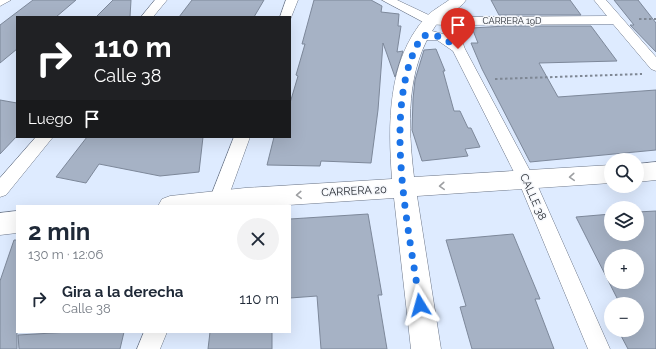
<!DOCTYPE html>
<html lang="es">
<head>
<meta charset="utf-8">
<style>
  body { margin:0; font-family:Raleway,sans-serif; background:#f2f2f3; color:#1f2937; height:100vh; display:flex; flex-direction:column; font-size:15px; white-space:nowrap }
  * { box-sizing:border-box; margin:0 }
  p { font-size:13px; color:#747a83 }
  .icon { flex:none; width:22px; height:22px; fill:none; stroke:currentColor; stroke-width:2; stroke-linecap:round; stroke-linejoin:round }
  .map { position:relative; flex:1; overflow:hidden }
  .drawer { position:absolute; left:16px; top:205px; width:275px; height:128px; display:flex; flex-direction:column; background:#fff; border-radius:0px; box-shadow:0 4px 16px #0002 }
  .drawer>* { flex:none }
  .banner { position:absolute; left:16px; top:16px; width:275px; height:122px; border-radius:0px; box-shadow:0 4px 16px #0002; background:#202124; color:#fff; overflow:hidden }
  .controls { position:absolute; left:604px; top:153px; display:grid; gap:8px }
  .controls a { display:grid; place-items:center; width:40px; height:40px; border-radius:50%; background:#fff; box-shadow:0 4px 16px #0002; font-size:20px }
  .pin { position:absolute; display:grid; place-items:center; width:34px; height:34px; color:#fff; margin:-41px -17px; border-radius:50% 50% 50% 0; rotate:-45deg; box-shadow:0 0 4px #0007 }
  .pin .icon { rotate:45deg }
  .me { position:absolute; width:44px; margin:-22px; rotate:352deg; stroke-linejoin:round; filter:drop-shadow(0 0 3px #0008) }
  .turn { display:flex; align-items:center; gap:14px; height:84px; padding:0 12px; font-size:18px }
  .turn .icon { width:52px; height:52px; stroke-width:2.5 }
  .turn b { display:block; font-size:28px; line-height:34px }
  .then { display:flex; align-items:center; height:38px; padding:0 12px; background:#0003; gap:8px; font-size:15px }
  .round { display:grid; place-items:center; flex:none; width:42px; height:42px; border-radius:21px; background:#f2f2f3 }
  .summary { display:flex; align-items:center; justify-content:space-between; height:68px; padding:0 12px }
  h1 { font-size:24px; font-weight:700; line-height:30px }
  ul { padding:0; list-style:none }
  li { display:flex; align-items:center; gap:12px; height:52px; padding:0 12px }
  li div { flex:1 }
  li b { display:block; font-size:15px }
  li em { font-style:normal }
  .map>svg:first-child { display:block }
  .building { fill:#a6b2c5; stroke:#7d889a; fill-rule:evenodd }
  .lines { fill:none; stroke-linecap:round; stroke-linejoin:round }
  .street-casing { stroke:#6d7789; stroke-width:1 }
  .secondary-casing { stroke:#6d7789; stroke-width:1 }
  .path { stroke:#7e8794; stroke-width:2; stroke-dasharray:2.5 2.5; stroke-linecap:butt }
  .street { fill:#fff; fill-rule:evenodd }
  .secondary { fill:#fff; fill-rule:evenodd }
  .oneway { stroke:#9d9fa2 }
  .route { stroke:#1a73e8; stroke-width:7; stroke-dasharray:0 12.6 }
  .labels { text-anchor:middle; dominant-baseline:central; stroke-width:3; stroke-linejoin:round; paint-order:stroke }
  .far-street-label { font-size:9px; fill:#252a31; stroke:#f5f7fb }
  .street-label { font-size:11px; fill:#252a31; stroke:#f5f7fb }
</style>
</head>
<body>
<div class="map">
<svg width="656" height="349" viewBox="0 0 656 349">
  <rect width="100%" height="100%" fill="#deebff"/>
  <path class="building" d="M33,0H76L56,17H17V49L0,63V25Z
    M113,0H131L130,17H96Z
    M192,0H264L254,17H179Z
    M314,0H371L382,6L381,12L399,14L398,26H401L397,52L403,51L395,77L383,43L378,110L371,163L321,161L320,166L267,165L274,137H290V103L298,76L296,75L305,44H302Z
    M491,0H570L581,15H499Z
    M614,0H638L656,23V52L630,25H634Z
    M505,26H591L617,61L539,63L558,97L656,90V150L530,162L482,69L471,43H478L472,28Z
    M436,49L445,71H443L454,111H460L468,128H471L480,147L465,149L468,156L422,161L412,130L413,99L415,80L424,50Z
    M0,100L17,103V136L0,154Z
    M87,137H203L199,172L160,176L99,164L86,183L56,177Z
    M656,211V349H628L618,330H637V304H620L576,217L611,214V234H637V212ZM611,256H637V282H611Z
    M368,214L382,295H378L387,349H321L317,296L290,298V219Z
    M513,234L540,299H535L554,349H472L460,307L466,306L446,240Z
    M14,240H17V349H0V281Z
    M70,332H124L120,349H19L18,335Z
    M210,332H272V349H208Z"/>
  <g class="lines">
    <g class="street-casing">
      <path id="street" d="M0,0H11L0,6Z
        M155,0H167L153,17H141Z
        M286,0H298L290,20V17H280Z
        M382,0H397L433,17H441L439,11L445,7L449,8L453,17L607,16L594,0H606L656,57V71L651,69L613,24L456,25L465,49L535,180L610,349H588L518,180L453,51L437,40H422L416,36L418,33L432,31L447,35L444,25L427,24Z
        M36,137H53L6,195L0,197V178Z
        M234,137H250L225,206H207Z
        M144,332H167L160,349H137Z"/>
    </g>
    <g class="secondary-casing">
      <path id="secondary" d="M449,0H466C459,11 444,14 436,25C405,69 408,127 414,177L611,165V183L417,196L441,349H411L394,198L273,206H158L162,199L170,196L245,188L392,179C388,125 387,61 425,18C431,11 441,6 449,0Z
        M656,162V180L637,182V164Z
        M17,211V233L0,235V213Z"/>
    </g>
    <path class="path" d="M639,19H656
      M495,79L642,74"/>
    <use href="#street" class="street"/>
    <use href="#secondary" class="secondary"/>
  </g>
  <defs><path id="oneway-chevron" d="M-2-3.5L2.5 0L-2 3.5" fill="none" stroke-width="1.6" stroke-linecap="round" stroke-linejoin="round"/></defs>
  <g class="oneway">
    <use href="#oneway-chevron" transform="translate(572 177) rotate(176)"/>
    <use href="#oneway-chevron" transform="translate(442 186) rotate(176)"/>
    <use href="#oneway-chevron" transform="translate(299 195) rotate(177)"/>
  </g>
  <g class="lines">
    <path class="route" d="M420,305C409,229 380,104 422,36C437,33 447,39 458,49"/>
  </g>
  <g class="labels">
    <g class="far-street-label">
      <text x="512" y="21">CARRERA 19D</text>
    </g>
    <g class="street-label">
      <text transform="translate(354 191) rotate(-3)">CARRERA 20</text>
      <text transform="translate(533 197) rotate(66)">CALLE 38</text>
    </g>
  </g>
</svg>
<div class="controls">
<a><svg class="icon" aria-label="search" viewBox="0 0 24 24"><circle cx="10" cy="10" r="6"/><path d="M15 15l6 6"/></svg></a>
<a><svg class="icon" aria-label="layers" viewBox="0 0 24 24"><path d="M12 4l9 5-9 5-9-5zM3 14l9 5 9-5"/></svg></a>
<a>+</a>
<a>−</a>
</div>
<div class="pin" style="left:458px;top:49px;background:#d93025"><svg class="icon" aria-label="arrive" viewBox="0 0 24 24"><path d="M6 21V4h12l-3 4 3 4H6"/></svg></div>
<svg class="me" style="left:420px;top:305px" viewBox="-20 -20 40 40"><path d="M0-17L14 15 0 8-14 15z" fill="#1a73e8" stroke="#fff" stroke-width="4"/></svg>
<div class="banner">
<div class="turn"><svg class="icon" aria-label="right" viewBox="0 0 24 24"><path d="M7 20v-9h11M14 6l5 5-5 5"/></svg><div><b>110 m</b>Calle 38</div></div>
<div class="then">Luego<svg class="icon" aria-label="arrive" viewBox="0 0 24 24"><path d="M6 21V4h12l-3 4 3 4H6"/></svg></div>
</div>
<section class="drawer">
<div class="summary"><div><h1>2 min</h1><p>130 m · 12:06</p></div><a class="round"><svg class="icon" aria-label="close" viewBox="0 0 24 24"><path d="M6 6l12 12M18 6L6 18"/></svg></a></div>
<ul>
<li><svg class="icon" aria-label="right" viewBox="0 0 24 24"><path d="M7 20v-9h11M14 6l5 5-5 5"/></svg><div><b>Gira a la derecha</b><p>Calle 38</p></div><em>110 m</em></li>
</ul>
</section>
</div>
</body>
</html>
